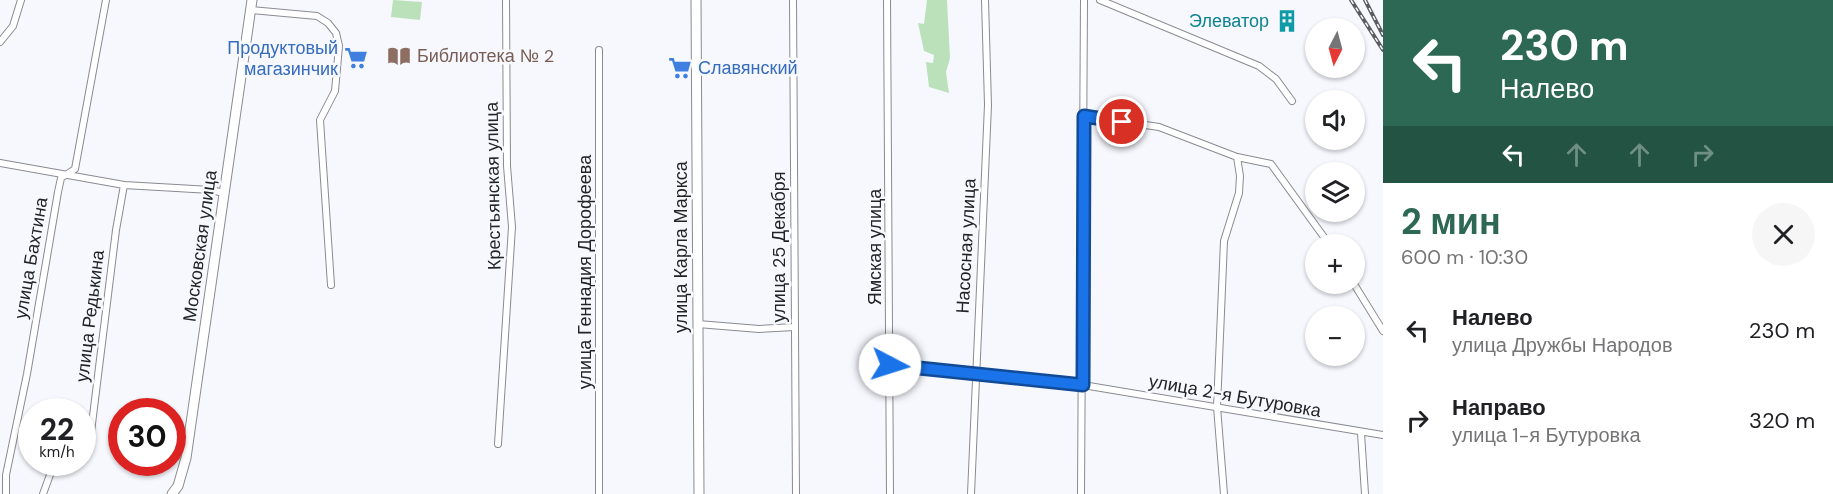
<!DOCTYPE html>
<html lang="ru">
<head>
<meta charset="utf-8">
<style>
  body { margin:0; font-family:"DM Sans",sans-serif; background:#f6f6f6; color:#202124; height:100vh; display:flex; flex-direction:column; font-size:22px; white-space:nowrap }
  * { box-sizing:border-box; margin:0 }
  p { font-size:20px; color:#757577 }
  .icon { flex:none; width:33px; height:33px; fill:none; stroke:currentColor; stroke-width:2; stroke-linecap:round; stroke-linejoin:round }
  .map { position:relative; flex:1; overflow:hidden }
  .details { display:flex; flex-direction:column; background:#fff; width:450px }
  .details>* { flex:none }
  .hud { background:#2c6853; color:#fff; overflow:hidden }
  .needle { width:39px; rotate:186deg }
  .buttons { position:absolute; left:1305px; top:18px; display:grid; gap:12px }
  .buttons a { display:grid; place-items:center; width:60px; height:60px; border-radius:50%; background:#fff; box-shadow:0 2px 4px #0004; font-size:30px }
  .speed { position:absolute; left:18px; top:398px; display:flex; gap:12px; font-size:30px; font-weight:700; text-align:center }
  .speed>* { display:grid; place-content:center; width:78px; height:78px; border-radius:50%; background:#fff; box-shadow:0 2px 4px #0004; line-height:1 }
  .speed small { font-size:15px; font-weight:400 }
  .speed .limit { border:9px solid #d22; background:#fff; color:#111 }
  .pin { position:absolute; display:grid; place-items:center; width:51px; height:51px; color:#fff; margin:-26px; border:3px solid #fff; border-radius:50%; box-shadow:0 2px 6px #0007 }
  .me { position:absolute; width:66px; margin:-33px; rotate:95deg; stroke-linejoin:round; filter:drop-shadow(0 0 4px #0008) }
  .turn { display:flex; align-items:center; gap:21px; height:126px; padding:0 18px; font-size:27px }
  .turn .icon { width:78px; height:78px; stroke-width:2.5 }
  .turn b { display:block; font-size:42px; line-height:51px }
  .lanes { display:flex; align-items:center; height:57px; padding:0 18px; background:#0003; justify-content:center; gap:30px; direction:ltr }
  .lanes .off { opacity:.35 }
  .round { display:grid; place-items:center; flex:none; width:63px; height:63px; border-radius:32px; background:#f6f6f6 }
  .head { display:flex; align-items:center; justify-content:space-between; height:102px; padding:0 18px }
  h1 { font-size:36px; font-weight:700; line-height:45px; color:#2c6853 }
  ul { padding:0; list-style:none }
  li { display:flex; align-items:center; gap:18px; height:90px; padding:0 18px }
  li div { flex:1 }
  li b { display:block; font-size:22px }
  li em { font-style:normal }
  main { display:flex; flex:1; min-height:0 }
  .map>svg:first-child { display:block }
  .green { fill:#bbe1ba }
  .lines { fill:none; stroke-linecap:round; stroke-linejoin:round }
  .street-casing { stroke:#8a8b91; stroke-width:8 }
  .secondary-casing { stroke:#8a8b91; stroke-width:11 }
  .street { stroke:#fff; stroke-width:6 }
  .secondary { stroke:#fff; stroke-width:9 }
  .rail-casing { stroke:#5b5c5f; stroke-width:4 }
  .rail { stroke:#f6f8fe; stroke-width:1.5; stroke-dasharray:4.5; stroke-linecap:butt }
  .route-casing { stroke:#114b97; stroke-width:15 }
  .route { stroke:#1a73e8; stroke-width:10 }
  .labels { text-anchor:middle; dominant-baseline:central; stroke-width:5; stroke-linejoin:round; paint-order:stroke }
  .culture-label { font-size:18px; fill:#0d838f; stroke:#f6f8fe; text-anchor:end }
  .shop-label { font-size:18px; fill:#366cbe; stroke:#f6f8fe; text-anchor:end }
  .education-label { font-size:18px; fill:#785e54; stroke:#f6f8fe; text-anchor:start }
  .street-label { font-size:18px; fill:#222325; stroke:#f6f8fe }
</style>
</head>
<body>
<main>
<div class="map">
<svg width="1383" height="494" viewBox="0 0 1383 494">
  <rect width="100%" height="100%" fill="#f6f8fe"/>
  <path class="green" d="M393,0L422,2L420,20L391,17Z
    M927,0H947L950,58L946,72L949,93L929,87L926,62L933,63L934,55L924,51L918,23L924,24Z"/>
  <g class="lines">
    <g class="street-casing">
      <path id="street" d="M793,0L796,494
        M887,0L890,494
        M1100,0L1259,66L1276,79L1292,101
        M250,10L317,16L328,23L336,33L339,46L335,91L320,120L331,285
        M0,42L13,26L21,0
        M1084,116L1159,127L1237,157L1271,164L1329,244
        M0,163L124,185L211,190L224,193
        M1354,284L1383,331
        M698,324L759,329L794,327
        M890,365L1083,385L1383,435
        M1361,433L1365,494
        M498,444L512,227L507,166L506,0
        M82,449L91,432L116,230L124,185
        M6,494V475L27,374L58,192L61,178L75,169L106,0
        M43,494L51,472L61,462
        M599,494V50
        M971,494L988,105L985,0
        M1081,494L1084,0
        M1224,494L1217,407L1224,241L1239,193L1240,176L1237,157"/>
    </g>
    <g class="secondary-casing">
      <path id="secondary" d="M696,0L699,494
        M172,494L178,486L186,458L252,0"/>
    </g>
    <use href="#street" class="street"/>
    <use href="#secondary" class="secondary"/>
    <g class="rail-casing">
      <path id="rail" d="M1351,0L1383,50
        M1365,0L1383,35"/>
    </g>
    <use href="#rail" class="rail"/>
  </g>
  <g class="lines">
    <g class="route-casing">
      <path id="route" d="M890,365L1083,385L1084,116L1122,122"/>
    </g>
    <use href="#route" class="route"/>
  </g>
  <defs>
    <g id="building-bare" transform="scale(1.8)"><path d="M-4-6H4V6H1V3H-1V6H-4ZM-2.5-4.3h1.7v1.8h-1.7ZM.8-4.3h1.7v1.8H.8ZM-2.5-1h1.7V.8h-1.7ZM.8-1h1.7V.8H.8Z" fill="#0f9aa8" stroke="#f6f8fe" stroke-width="2.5" paint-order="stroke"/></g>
    <g id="library-bare" transform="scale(1.8)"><path d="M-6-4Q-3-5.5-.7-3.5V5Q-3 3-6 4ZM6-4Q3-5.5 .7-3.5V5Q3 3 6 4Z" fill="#8d6e63" stroke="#f6f8fe" stroke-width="2.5" paint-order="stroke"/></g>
    <g id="supermarket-bare" transform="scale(1.8)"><path d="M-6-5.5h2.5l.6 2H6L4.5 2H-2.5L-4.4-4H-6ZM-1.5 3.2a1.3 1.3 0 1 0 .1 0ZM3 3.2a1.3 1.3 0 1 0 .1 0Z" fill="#3f7fe0" stroke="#f6f8fe" stroke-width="2.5" paint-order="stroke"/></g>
  </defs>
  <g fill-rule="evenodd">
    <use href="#building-bare" x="1287" y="21"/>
    <use href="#library-bare" x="399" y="56"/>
    <use href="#supermarket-bare" x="356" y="58"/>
    <use href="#supermarket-bare" x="680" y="68"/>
  </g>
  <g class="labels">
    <g class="culture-label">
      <text x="1269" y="21">Элеватор</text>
    </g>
    <g class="shop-label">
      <text x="338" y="48">Продуктовый<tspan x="338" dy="21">магазинчик</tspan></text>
      <text x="698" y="68" text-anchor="start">Славянский</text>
    </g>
    <g class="education-label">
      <text x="417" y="56">Библиотека № 2</text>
    </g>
    <g class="street-label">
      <text transform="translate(493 186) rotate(-91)">Крестьянская улица</text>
      <text transform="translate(200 246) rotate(-82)">Московская улица</text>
      <text transform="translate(966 246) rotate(-87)">Насосная улица</text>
      <text transform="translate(681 247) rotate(-90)">улица Карла Маркса</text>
      <text transform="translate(779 247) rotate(-90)">улица 25 Декабря</text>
      <text transform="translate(875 247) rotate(-90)">Ямская улица</text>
      <text transform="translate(31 258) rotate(-80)">улица Бахтина</text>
      <text transform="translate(585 272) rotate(-90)">улица Геннадия Дорофеева</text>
      <text transform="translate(90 316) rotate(-83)">улица Редькина</text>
      <text transform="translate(1235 396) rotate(10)">улица 2-я Бутуровка</text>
    </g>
  </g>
</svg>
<div class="buttons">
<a><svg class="needle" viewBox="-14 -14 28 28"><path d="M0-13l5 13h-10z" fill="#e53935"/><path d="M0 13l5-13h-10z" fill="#757577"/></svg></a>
<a><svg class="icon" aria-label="sound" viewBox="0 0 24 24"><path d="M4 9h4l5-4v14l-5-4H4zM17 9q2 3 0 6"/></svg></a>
<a><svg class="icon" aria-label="layers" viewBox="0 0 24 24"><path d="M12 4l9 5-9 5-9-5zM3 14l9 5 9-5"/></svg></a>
<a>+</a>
<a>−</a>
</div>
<div class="speed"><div>22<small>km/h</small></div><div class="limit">30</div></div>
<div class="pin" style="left:1122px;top:122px;background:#d93025"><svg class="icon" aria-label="arrive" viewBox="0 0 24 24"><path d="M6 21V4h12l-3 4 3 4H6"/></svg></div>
<svg class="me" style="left:890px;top:365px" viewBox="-20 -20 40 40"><circle r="19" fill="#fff"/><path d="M0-13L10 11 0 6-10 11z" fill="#1a73e8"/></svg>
</div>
<section class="details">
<div class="hud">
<div class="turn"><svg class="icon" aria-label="left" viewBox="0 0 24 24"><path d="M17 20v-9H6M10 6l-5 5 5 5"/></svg><div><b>230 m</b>Налево</div></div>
<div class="lanes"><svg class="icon" aria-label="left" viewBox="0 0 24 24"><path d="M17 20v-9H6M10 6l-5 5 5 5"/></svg><svg class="icon off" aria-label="ahead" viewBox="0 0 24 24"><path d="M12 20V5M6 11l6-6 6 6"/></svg><svg class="icon off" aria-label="ahead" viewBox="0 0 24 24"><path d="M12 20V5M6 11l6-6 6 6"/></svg><svg class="icon off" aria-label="right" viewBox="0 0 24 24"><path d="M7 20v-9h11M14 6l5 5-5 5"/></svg></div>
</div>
<div class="head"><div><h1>2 мин</h1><p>600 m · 10:30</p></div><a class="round"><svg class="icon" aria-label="close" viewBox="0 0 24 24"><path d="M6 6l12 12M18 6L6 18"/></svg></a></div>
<ul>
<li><svg class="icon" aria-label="left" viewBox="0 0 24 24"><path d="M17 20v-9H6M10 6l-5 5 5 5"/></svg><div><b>Налево</b><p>улица Дружбы Народов</p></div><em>230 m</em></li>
<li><svg class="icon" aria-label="right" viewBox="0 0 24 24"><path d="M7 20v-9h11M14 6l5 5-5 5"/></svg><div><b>Направо</b><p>улица 1-я Бутуровка</p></div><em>320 m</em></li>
</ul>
</section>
</main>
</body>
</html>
